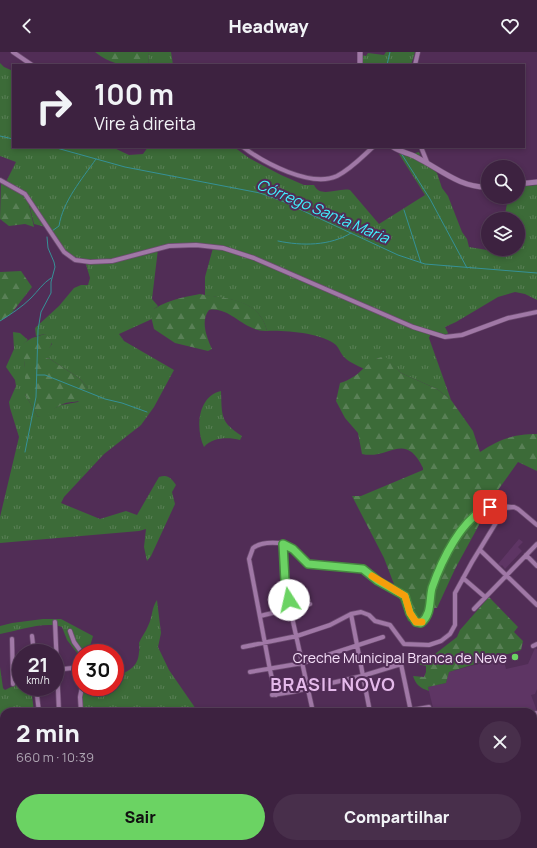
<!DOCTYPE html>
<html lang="pt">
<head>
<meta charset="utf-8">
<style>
  body { margin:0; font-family:Manrope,sans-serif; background:#482f4b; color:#f1f3f6; height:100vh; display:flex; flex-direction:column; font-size:15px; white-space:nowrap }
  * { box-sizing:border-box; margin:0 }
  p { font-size:13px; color:#ada4b1 }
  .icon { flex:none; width:22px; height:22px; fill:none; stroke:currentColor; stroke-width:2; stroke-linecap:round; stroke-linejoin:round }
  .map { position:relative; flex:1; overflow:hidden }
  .panel { position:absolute; left:0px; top:656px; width:537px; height:140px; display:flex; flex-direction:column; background:#3d2240; border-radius:12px 12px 0 0; box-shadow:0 2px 6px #0003,0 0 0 1px #563f59 }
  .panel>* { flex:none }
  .banner { position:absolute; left:12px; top:12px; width:513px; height:84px; border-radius:0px; box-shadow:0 2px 6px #0003,0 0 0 1px #563f59; background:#3d2240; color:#f1f3f6; overflow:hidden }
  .controls { position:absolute; left:481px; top:108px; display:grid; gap:8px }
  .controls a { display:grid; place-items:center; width:44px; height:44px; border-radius:50%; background:#3d2240; box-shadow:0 2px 6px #0003,0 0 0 1px #563f59; font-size:20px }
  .speed { position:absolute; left:12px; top:592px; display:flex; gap:8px; font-size:20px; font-weight:700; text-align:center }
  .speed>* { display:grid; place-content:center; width:52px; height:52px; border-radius:50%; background:#3d2240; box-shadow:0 2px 6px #0003,0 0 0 1px #563f59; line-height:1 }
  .speed small { font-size:10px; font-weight:400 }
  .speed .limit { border:6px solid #d22; background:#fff; color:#111 }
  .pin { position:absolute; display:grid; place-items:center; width:34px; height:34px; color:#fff; margin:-17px; border-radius:8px; box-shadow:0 2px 6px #0006 }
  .me { position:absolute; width:44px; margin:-22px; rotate:350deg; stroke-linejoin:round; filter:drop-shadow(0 0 3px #0008) }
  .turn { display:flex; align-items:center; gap:14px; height:84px; padding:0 16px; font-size:18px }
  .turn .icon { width:52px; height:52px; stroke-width:2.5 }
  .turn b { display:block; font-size:28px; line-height:34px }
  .round { display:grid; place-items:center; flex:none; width:42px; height:42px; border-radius:21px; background:#482f4b }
  .headline { display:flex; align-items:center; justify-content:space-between; height:68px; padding:0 16px }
  h1 { font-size:24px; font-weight:800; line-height:30px }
  .cta { display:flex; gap:8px; margin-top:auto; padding:8px 16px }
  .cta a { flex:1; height:46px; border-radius:24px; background:#6bd363; color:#111; font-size:16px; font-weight:800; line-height:46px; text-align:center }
  .cta a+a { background:#482f4b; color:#f1f3f6 }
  header { display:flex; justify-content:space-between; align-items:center; height:52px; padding:0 16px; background:#3d2240; font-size:18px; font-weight:800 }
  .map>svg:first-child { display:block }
  .built { fill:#5e3564 }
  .grass { fill:url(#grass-tufts) }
  .forest { fill:url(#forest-firs) }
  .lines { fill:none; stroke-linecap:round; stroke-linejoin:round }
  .stream { stroke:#369197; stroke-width:1 }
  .minor-casing { stroke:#6c4c70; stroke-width:5.5 }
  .tertiary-casing { stroke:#6c4c70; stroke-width:6 }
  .trunk-casing { stroke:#6c4c70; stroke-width:8 }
  .minor { stroke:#a078a6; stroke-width:4 }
  .tertiary { stroke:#a078a6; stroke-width:5 }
  .trunk { stroke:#c5a176; stroke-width:6 }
  .route-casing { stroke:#468940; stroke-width:10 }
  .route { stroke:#6bd363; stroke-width:7 }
  .slow { stroke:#f59e0b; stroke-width:7 }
  .poi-dot { fill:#6bd363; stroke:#512d56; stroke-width:1.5 }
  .labels { text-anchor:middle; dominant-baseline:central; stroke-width:4; stroke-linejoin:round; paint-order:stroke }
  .poi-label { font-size:14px; fill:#f6e0f9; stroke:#512d56; text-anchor:end }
  .water-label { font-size:15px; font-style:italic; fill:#40f1fd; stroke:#512d56 }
  .district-label { font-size:18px; font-weight:bold; letter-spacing:1px; fill:#e5baeb; stroke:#512d56 }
</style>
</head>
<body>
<header><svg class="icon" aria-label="back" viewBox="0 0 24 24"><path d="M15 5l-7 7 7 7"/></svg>Headway<svg class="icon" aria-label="heart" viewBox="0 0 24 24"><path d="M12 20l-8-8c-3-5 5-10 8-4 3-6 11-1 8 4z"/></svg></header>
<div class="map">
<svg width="537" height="796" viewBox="0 0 537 796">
  <defs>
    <pattern id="grass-tufts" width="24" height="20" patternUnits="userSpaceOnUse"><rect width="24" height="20" fill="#3c6b38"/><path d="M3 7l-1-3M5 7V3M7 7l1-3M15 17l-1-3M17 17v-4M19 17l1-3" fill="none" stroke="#598056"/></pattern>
    <pattern id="forest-firs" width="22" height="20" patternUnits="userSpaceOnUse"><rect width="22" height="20" fill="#3c6b38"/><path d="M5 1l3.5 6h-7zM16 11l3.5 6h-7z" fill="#598056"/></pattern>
  </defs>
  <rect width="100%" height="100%" fill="#512d56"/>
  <path class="built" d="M519,487L523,490L518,495L522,499L505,517L502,513L501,514L498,512Z
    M535,596L537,597V637L535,642L531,643L537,659L434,660L428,635L446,631L449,620L503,605L506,617L528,612Z"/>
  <path class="grass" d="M148,0H171L173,13H149Z
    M386,0H415L411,13H358L357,2L366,4L368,1L384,3Z
    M0,11L4,15L13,19V95H112L129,103L143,102L148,95H234L249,106L281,123L304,133H314C320,147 339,135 350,138L379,172L425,143L399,102L408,103L419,100L422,108L437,121L442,136L448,144L462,180L467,187L469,195L505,201V197H518V167H504L508,147L510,145H518L519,135L537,133V248L525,242L515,240L498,245L456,270L445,275L448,281L446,284L431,281L429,286L451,348L437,337L401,321L390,310L378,306L364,317C357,313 348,310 343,304C340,300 339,296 336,293C322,281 284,278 267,279C259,248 232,248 205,243V225L213,196L200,194L158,197L152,247L158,254L154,257L152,267L119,282L124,289L174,318L154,355L141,373L104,402L64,445L61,451L100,467L126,459L137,463L159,425C168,422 171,426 176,433L172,440L175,452L151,504L147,509L144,495L146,477L139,479L0,491V465L19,385L10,356L9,350L16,334L15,328L6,315L14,297L13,280L20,281L28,288L23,292L25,316V342L38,365L61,353L78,350L88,336L79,326L50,307L46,306V300L52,292L45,282L36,284L35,276L59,254L74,236L81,233H88L90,226L85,209L67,202L50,176L34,172L27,144L5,132L16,110L0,104Z
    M221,339C222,364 220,370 242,384L240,388C229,385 212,385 204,395C195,376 198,344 221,339Z
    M157,548L161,581L158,595L169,618L198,660H83L80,655L81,635H115V625C128,619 138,616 139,600C140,597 139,594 139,591C141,585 146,580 148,574C153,564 151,557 157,548Z
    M43,567H61L93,584L88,601H81V606L67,588L62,575C43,569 19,579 0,582V574L12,571Z
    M0,615L3,636L5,638L13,634L15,626L21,624V635H31L34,660H4V751L0,752Z"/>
  <path class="forest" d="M95,0H148L149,13C126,13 114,15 95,0Z
    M1,130L27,144L34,175L25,172L9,174L0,167Z
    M21,219L32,235L10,263L0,269V220Z
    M200,242C228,247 259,246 267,279C244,280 230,254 209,258C200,269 207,286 212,297L208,299L175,291L154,277L150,260C163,249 184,245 200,242Z
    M45,282L52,288C52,295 46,298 46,306L50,307L79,326L88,336V342C78,354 72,347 61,353C51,358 51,362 38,365L25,342V316L22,292L32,286Z
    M385,304L401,321L437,337L451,348L473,379L480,400C500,387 513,382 537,382V419L518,410L498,438L455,517L437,556H431L420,573L408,569L384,506L352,444H361L423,418V416C405,378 389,408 362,402L358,381L345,366L336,349L340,331C362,325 365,308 385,304Z
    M489,545L518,575L514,580L523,589L521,598L449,620L446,631L428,635L429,639C420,636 416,633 413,624L424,625L426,620V614L417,612L418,607L435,602L457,585L460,578Z"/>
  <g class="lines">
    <path class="stream" d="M387,13L390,0
      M0,84L13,87
      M53,95L125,115L260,141L282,149L398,203L425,212L537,221
      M401,101L430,147L467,216
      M404,158L421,211
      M52,179L59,174C63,149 82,127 96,107
      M278,189C302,194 330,194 351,181
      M0,269C11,262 22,255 31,246C38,239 43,231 51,226
      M37,323H45L105,347L122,351L147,360
      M25,400L36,345L38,278L41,260L51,241V230L55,215L54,210L48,196L47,185"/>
    <g class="minor-casing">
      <path id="minor" d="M13,0L32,13
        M415,13L418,0
        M243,95C264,111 311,136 337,124C351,117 362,105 373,95
        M421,95L427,110
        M0,128L25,142L64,200L75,208L90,210L112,209L169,194L196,193L223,196L254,206L413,275L445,285L462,283L508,266L537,260
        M283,492L286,538L313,660
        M480,498L537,553
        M526,503L537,514
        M463,526L485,545
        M474,557L537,492
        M351,562L370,660
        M260,564L310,552
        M55,570L59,660
        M70,579L74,590L82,601
        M32,584L34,601
        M12,587L13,632
        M533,594L537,592
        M243,595L297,584L330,573L351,562L361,560L369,563L375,569L390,573L404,592L429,593L441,589L450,582L455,573V541L472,510L505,456L514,455L518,457L537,473
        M55,618L81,615
        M250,620L303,611L383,585
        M14,622L21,621
        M36,635L39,660
        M272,643L292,640L362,624L401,612L411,660
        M276,643L270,618L249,507L253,496C262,489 283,489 293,496C299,501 302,508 308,512L363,517L378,529L405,544L410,561L416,570L421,571C432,562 429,548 432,536C440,513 463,460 490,455C497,453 507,455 514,455
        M81,660L80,645L82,635
        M400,660L429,655
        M533,662L537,661
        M533,736L537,744
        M533,761L537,762
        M533,778L537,764
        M223,792L224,796
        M259,792V796
        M289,792V796
        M334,792V796
        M389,792V796
        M451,796L495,794L528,795"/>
    </g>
    <g class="tertiary-casing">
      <path id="tertiary" d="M360,0V13
        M393,95C400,100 409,101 416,105C440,117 460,136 488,135
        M518,132L537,130
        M533,676L537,675
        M533,712L537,711
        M0,792H4
        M130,792L133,796
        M9,796L15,792
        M116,796L121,792
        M141,796L155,792"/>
    </g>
    <g class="trunk-casing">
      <path id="trunk" d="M533,694L537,693
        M65,796L84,792"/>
    </g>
    <use href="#minor" class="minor"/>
    <use href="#tertiary" class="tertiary"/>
    <use href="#trunk" class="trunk"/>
  </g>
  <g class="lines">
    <g class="route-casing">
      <path id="route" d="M289,548L285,529L283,492L293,497L308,512L363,517L378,529L405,544L410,561L416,570L421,571C432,562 429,548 432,536C441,510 462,464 490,455"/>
    </g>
    <use href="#route" class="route"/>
    <path class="slow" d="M372,524L405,544L410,561L416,570H422"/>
  </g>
  <circle class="poi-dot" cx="515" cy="605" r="4"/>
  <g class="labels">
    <g class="poi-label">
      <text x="507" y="605">Creche Municipal Branca de Neve</text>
    </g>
    <g class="water-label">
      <text transform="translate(323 159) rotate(23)">Córrego Santa Maria</text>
    </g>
    <g class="district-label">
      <text x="333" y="632">BRASIL NOVO</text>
    </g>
  </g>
</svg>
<div class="controls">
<a><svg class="icon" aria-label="search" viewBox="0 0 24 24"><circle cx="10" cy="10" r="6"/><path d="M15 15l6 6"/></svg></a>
<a><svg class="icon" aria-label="layers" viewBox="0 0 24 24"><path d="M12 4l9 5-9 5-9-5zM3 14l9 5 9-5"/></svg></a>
</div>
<div class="speed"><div>21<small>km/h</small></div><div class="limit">30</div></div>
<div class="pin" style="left:490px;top:455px;background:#d93025"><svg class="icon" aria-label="arrive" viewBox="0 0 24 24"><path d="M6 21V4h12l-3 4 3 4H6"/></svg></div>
<svg class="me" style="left:289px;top:548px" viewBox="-20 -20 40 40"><circle r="19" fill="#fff"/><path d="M0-13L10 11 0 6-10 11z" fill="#6bd363"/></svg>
<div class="banner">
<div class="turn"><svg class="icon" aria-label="right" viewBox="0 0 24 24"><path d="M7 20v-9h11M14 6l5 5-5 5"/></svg><div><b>100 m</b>Vire à direita</div></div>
</div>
<section class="panel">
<div class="headline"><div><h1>2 min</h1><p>660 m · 10:39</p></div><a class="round"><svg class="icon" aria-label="close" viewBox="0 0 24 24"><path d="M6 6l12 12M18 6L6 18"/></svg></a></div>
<div class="cta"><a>Sair</a><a>Compartilhar</a></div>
</section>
</div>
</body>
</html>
